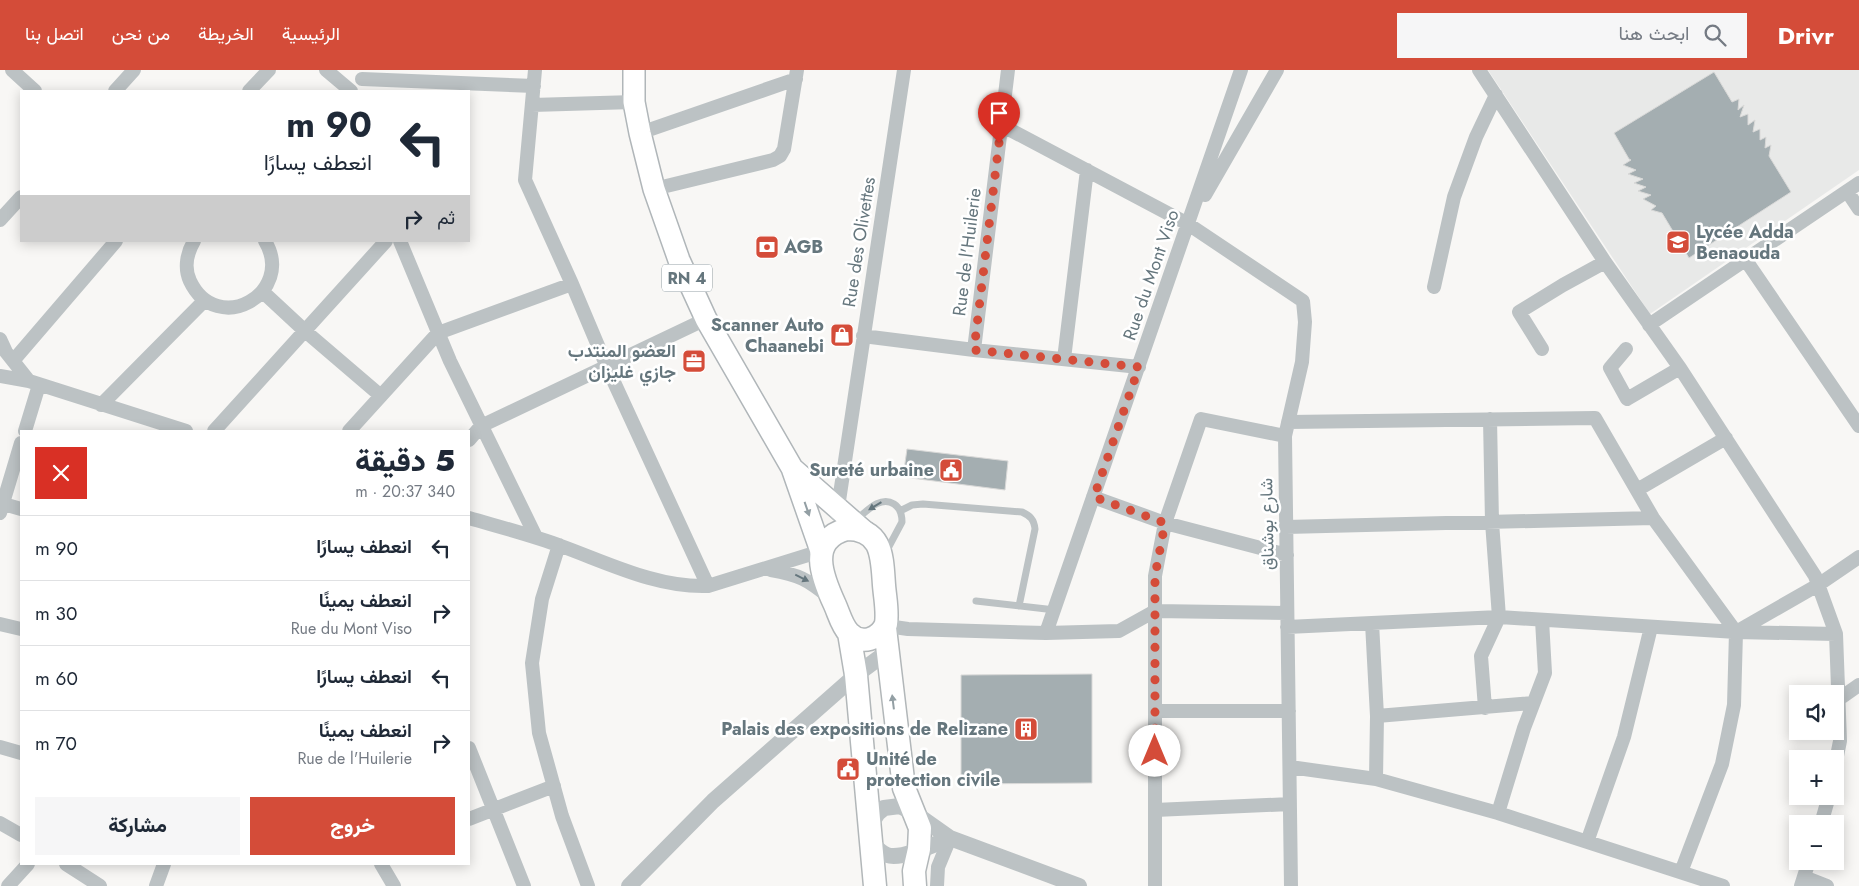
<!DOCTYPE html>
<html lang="ar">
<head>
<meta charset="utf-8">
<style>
  body { margin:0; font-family:Jost,Vazirmatn,sans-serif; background:#f6f6f7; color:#1f2937; direction:rtl; height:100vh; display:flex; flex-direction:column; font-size:19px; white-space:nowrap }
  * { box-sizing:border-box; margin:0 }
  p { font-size:16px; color:#747a83 }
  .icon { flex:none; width:28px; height:28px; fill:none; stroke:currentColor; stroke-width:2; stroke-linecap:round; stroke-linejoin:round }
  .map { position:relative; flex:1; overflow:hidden; direction:ltr }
  .sheet { position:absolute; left:20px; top:360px; width:450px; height:435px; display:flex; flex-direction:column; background:#fff; border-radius:0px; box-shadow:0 2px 12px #0003; direction:rtl }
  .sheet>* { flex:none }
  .top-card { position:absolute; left:20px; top:20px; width:450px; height:152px; border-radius:0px; box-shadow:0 2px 12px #0003; direction:rtl; background:#fff; color:#1f2937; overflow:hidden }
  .controls { position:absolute; left:1789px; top:615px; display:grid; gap:10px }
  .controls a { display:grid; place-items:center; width:55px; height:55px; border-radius:0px; background:#fff; box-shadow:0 2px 12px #0003; font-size:25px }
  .pin { position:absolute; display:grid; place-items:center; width:42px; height:42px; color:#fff; margin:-51px -21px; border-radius:50% 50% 50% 0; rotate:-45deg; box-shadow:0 0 5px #0007 }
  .pin .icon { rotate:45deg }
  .me { position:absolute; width:55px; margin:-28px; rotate:0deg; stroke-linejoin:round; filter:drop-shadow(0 0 4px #0008) }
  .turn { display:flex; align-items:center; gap:18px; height:105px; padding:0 15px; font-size:22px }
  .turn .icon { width:65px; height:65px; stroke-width:2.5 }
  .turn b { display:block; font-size:35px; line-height:42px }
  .then { display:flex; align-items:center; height:48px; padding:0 15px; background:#0003; gap:10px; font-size:19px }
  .round { display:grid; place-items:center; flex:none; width:52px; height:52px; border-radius:0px; background:#f6f6f7 }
  .head { display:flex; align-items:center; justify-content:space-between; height:85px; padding:0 15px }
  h1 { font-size:30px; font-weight:800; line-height:38px }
  .cta { display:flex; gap:10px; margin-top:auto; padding:10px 15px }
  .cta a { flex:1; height:58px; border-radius:0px; background:#d44c39; color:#fff; font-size:20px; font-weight:800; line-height:58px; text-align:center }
  .cta a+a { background:#f6f6f7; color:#1f2937 }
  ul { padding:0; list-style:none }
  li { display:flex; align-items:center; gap:15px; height:65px; padding:0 15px; border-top:1px solid #e0e1e3 }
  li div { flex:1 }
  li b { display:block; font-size:19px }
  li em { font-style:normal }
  header { display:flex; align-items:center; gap:30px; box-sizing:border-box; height:70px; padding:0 25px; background:#d44c39; color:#fff }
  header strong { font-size:24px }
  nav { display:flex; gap:28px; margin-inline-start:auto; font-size:18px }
  .search { width:350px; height:45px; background:#f6f6f7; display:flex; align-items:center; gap:12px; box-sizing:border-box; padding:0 18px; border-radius:0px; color:#747a83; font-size:19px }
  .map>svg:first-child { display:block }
  .built { fill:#e8e9e8 }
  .building { fill:#a4aeb1; stroke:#d9d9d8 }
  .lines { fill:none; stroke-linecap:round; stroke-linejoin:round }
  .primary-casing { stroke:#b0b6b9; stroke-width:24 }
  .trunk-casing { stroke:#b2b7b9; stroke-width:25 }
  .service { stroke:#bcc2c4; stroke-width:7 }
  .minor { stroke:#bcc2c4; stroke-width:14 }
  .tertiary { stroke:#bcc2c4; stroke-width:16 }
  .primary { stroke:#fff; stroke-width:21 }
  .trunk { stroke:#fff; stroke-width:22 }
  .oneway { fill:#65767d }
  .oneway2 { fill:#939fa4 }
  .route { stroke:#d44c39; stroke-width:9; stroke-dasharray:0 16.2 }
  .labels { text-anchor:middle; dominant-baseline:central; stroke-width:5; stroke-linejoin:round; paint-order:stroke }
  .shield { fill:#fff; stroke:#939fa4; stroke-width:1 }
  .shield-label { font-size:16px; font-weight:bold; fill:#65767d }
  .poi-label { font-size:18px; font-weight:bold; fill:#65767d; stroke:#fff; text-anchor:end }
  .street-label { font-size:18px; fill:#65767d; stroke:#fff }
</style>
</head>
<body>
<header>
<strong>Drivr</strong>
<div class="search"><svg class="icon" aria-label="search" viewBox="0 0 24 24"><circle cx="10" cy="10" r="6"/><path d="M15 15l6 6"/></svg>ابحث هنا</div>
<nav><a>الرئيسية</a><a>الخريطة</a><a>من نحن</a><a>اتصل بنا</a></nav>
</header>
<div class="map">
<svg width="1859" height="816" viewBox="0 0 1859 816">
  <rect width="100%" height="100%" fill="#f8f7f5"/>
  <path class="built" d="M1488,0H1859V100L1650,244Z"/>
  <path class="building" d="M1714,2L1732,32L1739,29L1738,40L1744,35L1740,47L1748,44V55L1755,50L1753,62L1760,59V70L1766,67L1765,78L1771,75L1769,86L1791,122L1689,188L1662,143L1651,140L1656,136L1643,129L1651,125L1638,121L1646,117L1634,113L1643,109L1628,104L1636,100L1623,95L1631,90L1629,89L1614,63Z
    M907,379L1008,391L1005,420L903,407Z
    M1092,604V713L961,714V605Z"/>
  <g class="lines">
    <g class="primary-casing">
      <path id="primary" d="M634,0V32L640,63L654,119L679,190L706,249L792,398L821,481
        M794,400L865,462"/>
    </g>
    <g class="trunk-casing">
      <path id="trunk" d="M847,459C883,459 882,488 884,515C885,528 888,541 886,554C880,569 861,576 849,563C842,556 839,544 835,535C822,507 807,470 847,459Z
        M885,558L904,718L920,758L919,779L914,801L915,816
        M849,563L856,605L875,816"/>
    </g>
    <path class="service" d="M900,441L912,435L923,434L1022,442C1030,446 1034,449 1035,459L1019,536
      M856,450C866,442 880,425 894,434C900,438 902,444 902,452L886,482
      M976,531L1055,540"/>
    <path class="minor" d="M12,0L35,21
      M326,0L351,21
      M535,0L525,110L572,214L607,297L708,516
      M1479,0L1605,192L1680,298L1815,506L1836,564L1840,671L1835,696
      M362,9L534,16
      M115,21L134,0
      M249,21L269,0
      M532,35L634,32
      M1001,55L1188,154L1303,231L1305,252L1302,292L1285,366L1291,816
      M640,63L796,9
      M654,119L773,90L780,86L784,79L797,0
      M1847,121L1859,139
      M1205,125L1277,0
      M0,150L21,127
      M194,171C187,183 184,198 190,211C217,268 296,223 265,171
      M400,171L450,291L536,467
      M1745,189L1859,356
      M1434,217L1454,127L1476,67L1496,25
      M263,222L305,261L381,326
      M1649,255L1859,113
      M863,266L974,280L1139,297
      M0,269L6,282L29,311L186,361
      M1542,279L1519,242L1563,215L1605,192
      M1626,279L1610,298L1627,329L1680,298
      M974,280L1008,0
      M1064,289L1087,100
      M13,291L116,171
      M0,306L29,311
      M101,335L205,230
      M1288,352L1595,348L1653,448L1736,562L1734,635L1722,694L1681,802
      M25,361L39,315
      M214,361L386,171
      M349,361L438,263L572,214
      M469,370L481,356L706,249
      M1637,420L1726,368
      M1093,427L1165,453L1287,485
      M0,433L21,439
      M0,443L21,373
      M837,444L904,0
      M469,448C500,457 531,465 561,476C608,493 657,518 708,516L821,481
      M1286,457L1653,448
      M559,475L542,529L532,593L539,663L562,746L588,816
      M771,500C799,505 807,509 829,527
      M1372,553L1377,646L1376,709
      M0,554L21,559
      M886,554L894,557L908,559L1046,563L1119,561L1155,541L1287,543
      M1287,557L1499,547L1736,562L1836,564
      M1736,562L1818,515L1859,487
      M1046,563L1241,0
      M1839,629L1859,615
      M1485,638L1481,586L1499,547L1492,452L1490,349
      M1155,641H1289
      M1377,646L1533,633
      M0,677L21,683
      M469,678L524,816
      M1290,697L1376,709L1498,743L1723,816
      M1155,740L1290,734
      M1498,743L1524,658L1545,603L1542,550
      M469,749L554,716
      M0,753L21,765
      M1821,754L1829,726
      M1587,772L1624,667L1651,557
      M66,794L100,816
      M381,794L394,816
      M1804,807L1827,816
      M8,816L28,794
      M156,816L164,794
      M937,816L938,797L950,768
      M1155,816V506L1165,453L1201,349L1285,366
      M1801,816L1809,791"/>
    <path class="tertiary" d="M869,757L878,743L884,738L900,736L916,744L950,768L1079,816
      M871,773C876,777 880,782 887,785C902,790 935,774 950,768
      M629,816L713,731L856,605L887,582"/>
    <use href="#primary" class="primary"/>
    <use href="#trunk" class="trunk"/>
  </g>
  <defs><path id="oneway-solid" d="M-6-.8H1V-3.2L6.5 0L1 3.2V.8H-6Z" transform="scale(1.25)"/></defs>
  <g class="oneway">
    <use href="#oneway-solid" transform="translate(875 436) rotate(149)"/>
    <use href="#oneway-solid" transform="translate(802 508) rotate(26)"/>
  </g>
  <g class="oneway2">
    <use href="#oneway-solid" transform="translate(807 439) rotate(71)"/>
    <use href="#oneway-solid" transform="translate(893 632) rotate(-97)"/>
  </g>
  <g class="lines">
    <path class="route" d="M999,73L974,280L1139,297L1094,427L1165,453L1155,506V681"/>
  </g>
  <defs>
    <g id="school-square" transform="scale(1.25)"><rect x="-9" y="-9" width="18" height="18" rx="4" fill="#d44c39" stroke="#fff"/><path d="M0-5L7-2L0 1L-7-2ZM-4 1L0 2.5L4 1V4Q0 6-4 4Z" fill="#fff"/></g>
    <g id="bank-square" transform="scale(1.25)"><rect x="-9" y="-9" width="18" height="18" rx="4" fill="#d44c39" stroke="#fff"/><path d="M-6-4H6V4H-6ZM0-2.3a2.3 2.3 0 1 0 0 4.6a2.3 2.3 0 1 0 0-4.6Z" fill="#fff"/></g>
    <g id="shop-square" transform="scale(1.25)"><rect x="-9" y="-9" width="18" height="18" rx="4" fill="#d44c39" stroke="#fff"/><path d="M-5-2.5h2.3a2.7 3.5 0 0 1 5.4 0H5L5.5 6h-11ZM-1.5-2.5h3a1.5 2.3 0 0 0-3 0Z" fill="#fff"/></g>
    <g id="office-square" transform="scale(1.25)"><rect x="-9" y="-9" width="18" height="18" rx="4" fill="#d44c39" stroke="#fff"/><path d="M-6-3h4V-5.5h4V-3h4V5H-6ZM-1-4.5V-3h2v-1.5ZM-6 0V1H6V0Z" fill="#fff"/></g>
    <g id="civic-square" transform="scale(1.25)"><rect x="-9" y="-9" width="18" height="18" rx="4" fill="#d44c39" stroke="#fff"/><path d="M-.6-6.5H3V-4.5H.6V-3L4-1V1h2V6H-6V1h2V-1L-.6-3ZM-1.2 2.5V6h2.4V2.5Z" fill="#fff"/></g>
    <g id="building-square" transform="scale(1.25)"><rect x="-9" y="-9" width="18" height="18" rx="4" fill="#d44c39" stroke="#fff"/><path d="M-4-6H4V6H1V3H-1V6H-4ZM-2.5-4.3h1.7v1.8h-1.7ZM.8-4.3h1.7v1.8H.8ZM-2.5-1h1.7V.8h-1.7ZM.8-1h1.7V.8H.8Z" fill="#fff"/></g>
  </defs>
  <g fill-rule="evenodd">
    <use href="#school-square" x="1678" y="172"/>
    <use href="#bank-square" x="767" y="177"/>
    <use href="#shop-square" x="842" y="265"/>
    <use href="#office-square" x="694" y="291"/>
    <use href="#civic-square" x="951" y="400"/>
    <use href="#building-square" x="1026" y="659"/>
    <use href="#civic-square" x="848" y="699"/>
  </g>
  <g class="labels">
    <rect class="shield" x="662" y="194.5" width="50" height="27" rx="4"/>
    <g class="shield-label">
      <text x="687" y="208">RN 4</text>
    </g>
    <g class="poi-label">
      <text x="1696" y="162" text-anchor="start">Lycée Adda<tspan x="1696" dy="21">Benaouda</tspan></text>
      <text x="784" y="177" text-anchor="start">AGB</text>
      <text x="824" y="255">Scanner Auto<tspan x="824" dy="21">Chaanebi</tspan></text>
      <text x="676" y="281">العضو المنتدب<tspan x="676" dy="21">جازي غليزان</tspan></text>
      <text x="934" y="400">Sureté urbaine</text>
      <text x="1008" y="659">Palais des expositions de Relizane</text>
      <text x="866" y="689" text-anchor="start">Unité de<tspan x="866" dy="21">protection civile</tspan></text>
    </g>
    <g class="street-label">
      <text transform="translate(859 172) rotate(-81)">Rue des Olivettes</text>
      <text transform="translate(967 182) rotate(-83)">Rue de l'Huilerie</text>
      <text transform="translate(1151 205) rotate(-71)">Rue du Mont Viso</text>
      <text transform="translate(1267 454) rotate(-91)">شارع بوشناق</text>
    </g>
  </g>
</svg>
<div class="controls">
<a><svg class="icon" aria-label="sound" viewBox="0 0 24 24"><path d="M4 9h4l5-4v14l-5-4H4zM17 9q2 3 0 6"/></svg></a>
<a>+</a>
<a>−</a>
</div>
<div class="pin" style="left:999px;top:73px;background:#d93025"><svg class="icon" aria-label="arrive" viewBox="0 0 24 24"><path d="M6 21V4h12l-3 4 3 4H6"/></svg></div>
<svg class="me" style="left:1155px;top:681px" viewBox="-20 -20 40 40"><circle r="19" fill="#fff"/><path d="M0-13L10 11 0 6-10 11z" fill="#d44c39"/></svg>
<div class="top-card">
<div class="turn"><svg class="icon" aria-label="left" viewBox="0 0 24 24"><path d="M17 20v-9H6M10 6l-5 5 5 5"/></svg><div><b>90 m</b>انعطف يسارًا</div></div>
<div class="then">ثم<svg class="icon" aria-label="right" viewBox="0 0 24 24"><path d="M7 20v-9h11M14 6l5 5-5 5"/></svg></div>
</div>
<section class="sheet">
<div class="head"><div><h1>5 دقيقة</h1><p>340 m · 20:37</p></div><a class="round" style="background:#d93025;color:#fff"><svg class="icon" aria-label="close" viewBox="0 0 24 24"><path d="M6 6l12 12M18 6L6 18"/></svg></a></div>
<ul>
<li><svg class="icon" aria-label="left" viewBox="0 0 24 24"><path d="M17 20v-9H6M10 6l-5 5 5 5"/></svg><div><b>انعطف يسارًا</b></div><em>90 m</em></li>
<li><svg class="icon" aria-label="right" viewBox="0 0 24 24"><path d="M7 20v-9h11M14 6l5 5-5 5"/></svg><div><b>انعطف يمينًا</b><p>Rue du Mont Viso</p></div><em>30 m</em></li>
<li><svg class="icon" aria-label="left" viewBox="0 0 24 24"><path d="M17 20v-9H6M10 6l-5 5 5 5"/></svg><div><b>انعطف يسارًا</b></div><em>60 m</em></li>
<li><svg class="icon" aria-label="right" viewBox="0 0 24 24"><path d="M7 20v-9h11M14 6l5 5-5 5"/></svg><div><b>انعطف يمينًا</b><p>Rue de l'Huilerie</p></div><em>70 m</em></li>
</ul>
<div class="cta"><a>خروج</a><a>مشاركة</a></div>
</section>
</div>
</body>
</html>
